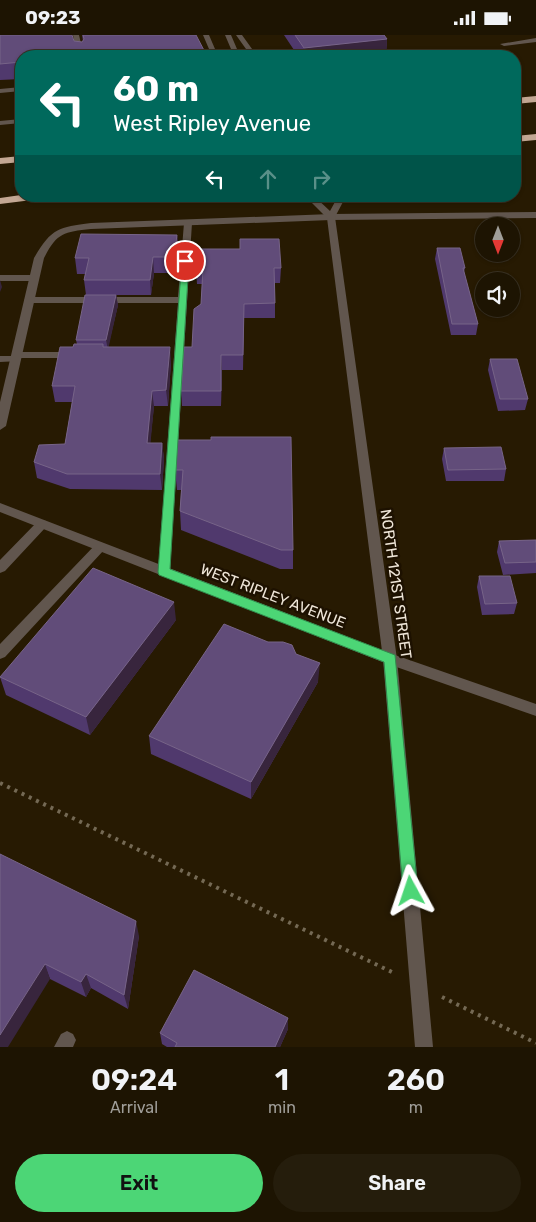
<!DOCTYPE html>
<html lang="en">
<head>
<meta charset="utf-8">
<style>
  body { margin:0; font-family:Rubik,sans-serif; background:#251d0c; color:#f1f3f6; height:100vh; display:flex; flex-direction:column; font-size:19px; white-space:nowrap }
  * { box-sizing:border-box; margin:0 }
  p { font-size:16px; color:#a09e99 }
  .icon { flex:none; width:28px; height:28px; fill:none; stroke:currentColor; stroke-width:2; stroke-linecap:round; stroke-linejoin:round }
  .map { position:relative; height:1012px; overflow:hidden }
  .panel { display:flex; flex-direction:column; background:#1d1402; flex:1 }
  .panel>* { flex:none }
  .top-card { position:absolute; left:15px; top:15px; width:506px; height:152px; border-radius:20px; box-shadow:0 1px 4px #0004,0 0 0 1px #3b3324; background:#00695c; color:#fff; overflow:hidden }
  .needle { width:32px; rotate:180deg }
  .controls { position:absolute; left:475px; top:182px; display:grid; gap:10px }
  .controls a { display:grid; place-items:center; width:45px; height:45px; border-radius:50%; background:#1d1402; box-shadow:0 1px 4px #0004,0 0 0 1px #3b3324; font-size:25px }
  .pin { position:absolute; display:grid; place-items:center; width:42px; height:42px; color:#fff; margin:-21px; border:2px solid #fff; border-radius:50%; box-shadow:0 1px 5px #0007 }
  .me { position:absolute; width:55px; margin:-28px; rotate:355deg; stroke-linejoin:round; filter:drop-shadow(0 0 4px #0008) }
  .turn { display:flex; align-items:center; gap:18px; height:105px; padding:0 15px; font-size:22px }
  .turn .icon { width:65px; height:65px; stroke-width:2.5 }
  .turn b { display:block; font-size:35px; line-height:42px }
  .lanes { display:flex; align-items:center; height:48px; padding:0 15px; background:#0003; justify-content:center; gap:25px; direction:ltr }
  .lanes .off { opacity:.35 }
  .eta { display:flex; justify-content:space-evenly; align-items:center; height:85px; text-align:center }
  .eta b { font-size:30px; font-weight:600; line-height:35px }
  .cta { display:flex; gap:10px; margin-top:auto; padding:10px 15px }
  .cta a { flex:1; height:58px; border-radius:30px; background:#4cd676; color:#111; font-size:20px; font-weight:600; line-height:58px; text-align:center }
  .cta a+a { background:#251d0c; color:#f1f3f6 }
  .status { display:flex; justify-content:space-between; align-items:center; height:35px; padding:0 25px; background:#1d1402; direction:ltr }
  .status svg { height:14px; fill:currentColor }
  .map>svg:first-child { display:block }
  .lines { fill:none; stroke-linecap:round; stroke-linejoin:round }
  .path { stroke:#746954; stroke-width:4; stroke-dasharray:3 5; stroke-linecap:butt }
  .service { fill:#61564e; fill-rule:evenodd }
  .minor { fill:#61564e; fill-rule:evenodd }
  .tertiary { fill:#61564e; fill-rule:evenodd }
  .motorway { fill:#c3a793; fill-rule:evenodd }
  .wall { fill:#50396d }
  .shaded-wall { fill:#38253d }
  .building { fill:#614c79; stroke:#776488 }
  .route { fill:#4cd676; stroke:#318b4d }
  .labels { text-anchor:middle; dominant-baseline:central; stroke-width:5; stroke-linejoin:round; paint-order:stroke }
  .street-label { font-size:15px; fill:#efe6d8; stroke:#1d1100 }
</style>
</head>
<body>
<div class="status"><b>09:23</b><svg viewBox="0 0 49 12"><path d="M0 12V9h3v3zM5 12V6h3v6zM10 12V3h3v9zM15 12V0h3v12zM26 1h20v11H26zM47 4h2v5h-2z"/></svg></div>
<div class="map">
<svg width="536" height="1012" viewBox="0 0 536 1012">
  <rect width="100%" height="100%" fill="#271a02"/>
  <g class="lines">
    <path class="path" d="M0,748L396,939
      M442,962L536,1008"/>
    <path class="service" d="M73,0H79L84,21H77Z
      M203,0H209L218,21H212Z
      M536,3V7L504,11L500,9Z
      M21,52V56L0,58V54Z
      M188,185L192,188L170,537L169,540H159L158,537L178,268H29L24,265L29,262H178L184,188Z
      M0,240H34L39,243L34,246H0Z
      M17,317H74L79,320L74,323H21L20,326L0,327V321H12L13,318Z
      M42,485L46,486L48,489L46,492L5,536L0,538V525L38,486Z
      M100,507L104,509L106,512L104,515L5,622L0,624V609L96,509Z
      M67,996L73,999L76,1005L73,1012H54L61,999Z"/>
    <path class="minor" d="M21,84V88L0,90V86Z
      M536,177V183L331,185L91,194C63,197 57,198 44,223L6,391L0,395V367L34,223C51,194 58,192 91,188L331,179Z
      M0,468L395,620L536,669V681L385,628L0,477Z"/>
    <path class="tertiary" d="M225,0H231L240,21H234Z
      M236,0H242L257,21H251Z
      M305,161H314L330,176L336,165L335,161H343L344,165L335,182L397,624L433,1012H415L383,624L327,183Z"/>
    <path class="motorway" d="M536,61V67L515,69V63Z
      M536,99V105L515,107V101Z
      M21,121V127L0,129V123Z
      M21,160V161H45L40,164L0,169V163Z"/>
  </g>
  <path class="wall" d="M0,0L82,7L83,6L82,0H196L21,21V44L0,45Z
    M284,0H384L387,4L386,20L378,21H298Z
    M177,200L179,215L176,238H154L151,260H116L118,270L108,312L171,327L168,371H154L150,408H162L164,424L162,455L70,454L37,443L34,427L65,409L72,367H55L52,351L73,312L77,309L76,305L86,260L84,245L85,239H77L75,223Z
    M437,213L465,233L464,237L478,289L476,300H451L435,224Z
    M281,233L280,248H275V283H244L243,335H222L221,371H182L181,356L192,312L201,269L202,249H197L196,234Z
    M490,324L528,364L525,375L498,376L488,335Z
    M177,405L293,515V534H280L181,495L180,476L181,455H177L175,435Z
    M444,413L506,434L504,446H446L442,424Z
    M536,505V538L503,540L497,517L499,506Z
    M479,541L517,568L514,579L482,580L477,552Z
    M176,585L90,700L6,660L0,642Z
    M296,619L318,647L251,764L151,719L149,701Z
    M0,819L139,901L128,974L91,953L86,962L50,944Z
    M288,983V994L280,1012H167L162,1009L160,998Z"/>
  <path class="shaded-wall" d="M387,4L386,20L378,21H304V13Z
    M177,200L179,215L176,238L174,222Z
    M153,222L154,238L151,260L150,245Z
    M0,245L2,252L0,257Z
    M116,260L118,270L108,315L106,305Z
    M170,312L171,327L168,371L166,355Z
    M221,320L222,335L221,371Z
    M152,356L154,371L149,424L147,408Z
    M162,408L164,424L162,455L160,439Z
    M174,567L176,585L90,700L86,682Z
    M320,628L318,647L251,764V747Z
    M136,886L139,901L128,974L124,960Z
    M45,929L50,944L8,1012H0V1000Z
    M86,939L91,953L86,962L81,947Z
    M288,983V994L280,1012H275Z"/>
  <path class="building" d="M0,0H72L74,6L82,7L84,4L83,0H196L207,21H21V27L0,29Z
    M295,0H384L387,4L304,13Z
    M81,199L177,200L174,222H153L150,245H84L89,223H75Z
    M240,204H279L281,233H274L275,268L244,269L243,320H221V356H181L184,312H192L194,274L201,269L203,234H196L197,214H240Z
    M437,213H460L465,233H463L478,289H452Z
    M85,260H116L106,305H76Z
    M74,309H103V312H170L166,355L152,356L147,408H162L160,439H67L34,427L39,410L65,409L75,351H52L60,312H73Z
    M490,324H517L528,364H500Z
    M211,402H291L293,515H281L180,476L183,435H175L177,405H211Z
    M501,412L506,434L448,435L444,413Z
    M536,505V527L505,528L499,506Z
    M93,533L174,567L86,682L0,642Z
    M479,541H510L517,568L485,569Z
    M224,589L268,607H283L292,610L296,619L320,628L251,747L149,701Z
    M0,819L136,886L124,960L86,939L81,947L45,929L0,1000Z
    M194,935L288,983L275,1012H175L177,1008L160,998Z"/>
  <path class="route" d="M182,224L189,226L170,534L395,620L418,856L416,861L411,863L405,861L403,856L384,627L159,540L158,537Z"/>
  <g class="labels">
    <g class="street-label">
      <text transform="translate(396 549) rotate(82)">NORTH 121ST STREET</text>
      <text transform="translate(273 561) rotate(21)">WEST RIPLEY AVENUE</text>
    </g>
  </g>
</svg>
<div class="controls">
<a><svg class="needle" viewBox="-14 -14 28 28"><path d="M0-13l5 13h-10z" fill="#e53935"/><path d="M0 13l5-13h-10z" fill="#a09e99"/></svg></a>
<a><svg class="icon" aria-label="sound" viewBox="0 0 24 24"><path d="M4 9h4l5-4v14l-5-4H4zM17 9q2 3 0 6"/></svg></a>
</div>
<div class="pin" style="left:185px;top:226px;background:#d93025"><svg class="icon" aria-label="arrive" viewBox="0 0 24 24"><path d="M6 21V4h12l-3 4 3 4H6"/></svg></div>
<svg class="me" style="left:411px;top:856px" viewBox="-20 -20 40 40"><path d="M0-17L14 15 0 8-14 15z" fill="#4cd676" stroke="#fff" stroke-width="4"/></svg>
<div class="top-card">
<div class="turn"><svg class="icon" aria-label="left" viewBox="0 0 24 24"><path d="M17 20v-9H6M10 6l-5 5 5 5"/></svg><div><b>60 m</b>West Ripley Avenue</div></div>
<div class="lanes"><svg class="icon" aria-label="left" viewBox="0 0 24 24"><path d="M17 20v-9H6M10 6l-5 5 5 5"/></svg><svg class="icon off" aria-label="ahead" viewBox="0 0 24 24"><path d="M12 20V5M6 11l6-6 6 6"/></svg><svg class="icon off" aria-label="right" viewBox="0 0 24 24"><path d="M7 20v-9h11M14 6l5 5-5 5"/></svg></div>
</div>
</div>
<section class="panel">
<div class="eta">
<div><b>09:24</b><p>Arrival</p></div>
<div><b>1</b><p>min</p></div>
<div><b>260</b><p>m</p></div>
</div>
<div class="cta"><a>Exit</a><a>Share</a></div>
</section>
</body>
</html>
